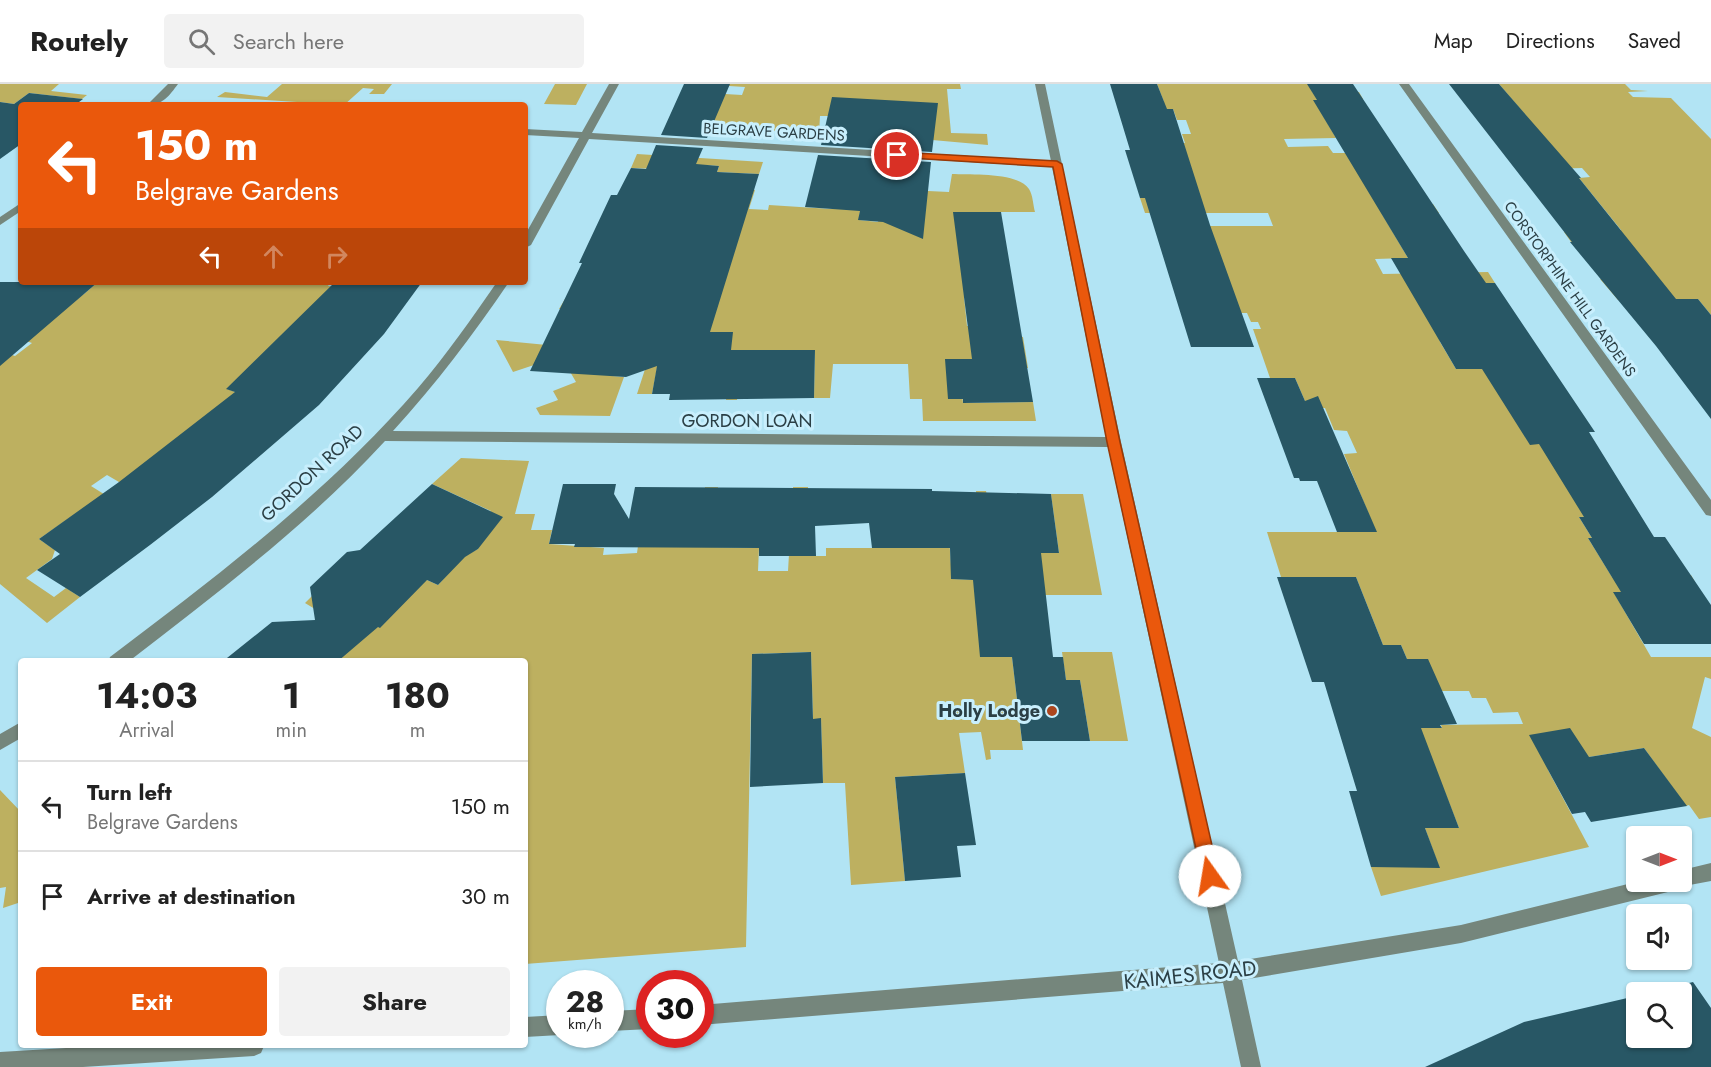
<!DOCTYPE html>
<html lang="en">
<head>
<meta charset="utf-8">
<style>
  body { margin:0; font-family:Jost,sans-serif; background:#f2f2f2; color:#222; height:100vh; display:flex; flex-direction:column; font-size:22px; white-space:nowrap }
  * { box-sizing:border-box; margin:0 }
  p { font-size:20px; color:#767676 }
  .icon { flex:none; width:33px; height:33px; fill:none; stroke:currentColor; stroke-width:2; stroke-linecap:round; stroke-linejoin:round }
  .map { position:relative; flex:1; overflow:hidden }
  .panel { position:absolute; left:18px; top:574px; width:510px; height:390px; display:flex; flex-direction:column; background:#fff; border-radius:6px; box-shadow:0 2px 4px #0004 }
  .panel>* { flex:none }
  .top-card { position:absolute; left:18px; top:18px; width:510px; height:183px; border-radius:6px; box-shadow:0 2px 4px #0004; background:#ea580c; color:#fff; overflow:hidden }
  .needle { width:39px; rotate:90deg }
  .buttons { position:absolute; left:1626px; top:742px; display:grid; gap:12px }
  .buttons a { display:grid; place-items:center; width:66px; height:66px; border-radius:6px; background:#fff; box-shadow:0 2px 4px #0004; font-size:30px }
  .speed { position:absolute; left:546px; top:886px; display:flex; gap:12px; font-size:30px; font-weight:700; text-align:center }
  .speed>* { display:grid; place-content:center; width:78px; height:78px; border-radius:50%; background:#fff; box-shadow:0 2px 4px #0004; line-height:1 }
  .speed small { font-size:15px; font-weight:400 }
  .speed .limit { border:9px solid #d22; background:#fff; color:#111 }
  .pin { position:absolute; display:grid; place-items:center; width:51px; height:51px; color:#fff; margin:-26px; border:3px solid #fff; border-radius:50%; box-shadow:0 2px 6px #0007 }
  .me { position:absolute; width:66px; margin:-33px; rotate:347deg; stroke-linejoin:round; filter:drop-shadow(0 0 4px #0008) }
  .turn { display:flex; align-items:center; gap:21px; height:126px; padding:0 18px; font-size:27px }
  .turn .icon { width:78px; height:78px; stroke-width:2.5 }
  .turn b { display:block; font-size:42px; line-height:51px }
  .lanes { display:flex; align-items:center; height:57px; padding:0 18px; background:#0003; justify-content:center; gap:30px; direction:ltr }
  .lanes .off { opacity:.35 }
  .eta { display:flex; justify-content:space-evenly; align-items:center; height:102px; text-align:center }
  .eta b { font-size:36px; font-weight:700; line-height:42px }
  .primary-button { display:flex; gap:12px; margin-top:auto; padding:12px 18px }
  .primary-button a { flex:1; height:69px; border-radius:6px; background:#ea580c; color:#fff; font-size:24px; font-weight:700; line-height:69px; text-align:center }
  .primary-button a+a { background:#f2f2f2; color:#222 }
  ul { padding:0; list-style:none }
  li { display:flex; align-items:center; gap:18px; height:90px; padding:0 18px; border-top:2px solid #e0e0e0 }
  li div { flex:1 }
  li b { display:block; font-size:22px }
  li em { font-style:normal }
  header { display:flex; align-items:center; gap:36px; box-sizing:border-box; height:84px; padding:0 30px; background:#fff; border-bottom:2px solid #e0e0e0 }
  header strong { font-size:28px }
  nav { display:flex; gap:33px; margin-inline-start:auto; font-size:21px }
  .search { width:420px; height:54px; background:#f2f2f2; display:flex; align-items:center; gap:15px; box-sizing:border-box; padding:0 21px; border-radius:6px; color:#767676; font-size:22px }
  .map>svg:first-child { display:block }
  .green { fill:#bdb060 }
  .building { fill:#285765 }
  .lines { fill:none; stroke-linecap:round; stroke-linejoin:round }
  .minor { fill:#75867c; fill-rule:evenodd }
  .route { fill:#ea580c; stroke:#983908; stroke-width:1.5 }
  .poi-dot { fill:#ac461e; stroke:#c8effd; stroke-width:2 }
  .labels { text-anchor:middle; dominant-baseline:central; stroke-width:6; stroke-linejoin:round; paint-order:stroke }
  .far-street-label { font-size:15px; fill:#2b3f45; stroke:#c8effd }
  .street-label { font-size:18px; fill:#2b3f45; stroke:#c8effd }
  .poi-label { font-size:18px; font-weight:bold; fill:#2b3f45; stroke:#c8effd; text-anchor:end }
  .near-street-label { font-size:21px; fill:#2b3f45; stroke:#c8effd }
</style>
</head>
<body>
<header>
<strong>Routely</strong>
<div class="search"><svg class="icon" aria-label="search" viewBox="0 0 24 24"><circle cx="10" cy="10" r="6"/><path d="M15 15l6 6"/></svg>Search here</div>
<nav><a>Map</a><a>Directions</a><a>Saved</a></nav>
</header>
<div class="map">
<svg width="1711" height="983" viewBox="0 0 1711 983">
  <rect width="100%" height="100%" fill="#b2e4f4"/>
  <path class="green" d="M0,0H59L51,7L87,11L82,15L29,9L14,20L0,18Z
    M282,0H392L384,10H369L374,5L363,4L344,21L217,13L225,8L267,13Z
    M555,0H587L576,21L544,20Z
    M729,0H960L961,5H947L951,49L987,50L988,61L910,54L828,32H820L819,50L666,40L725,10L742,11L745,3L729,2Z
    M1157,0H1308L1313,9L1359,8L1363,15L1314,16L1336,54L1284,55L1288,63L1328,62L1333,69H1346L1379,121L1433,120L1439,129L1382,130L1408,174L1375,175L1383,190L1488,188L1495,199L1434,200L1440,258L1456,285H1484L1530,360H1552L1639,431L1579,433L1592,454H1588L1612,493L1691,491L1695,498V508L1614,509L1651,573H1711V595L1705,593L1692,644L1711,653V733L1699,735L1689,721L1686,722L1644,664L1589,673L1548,686L1589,763L1381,812L1371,783H1439L1425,744H1459L1444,706L1412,644H1442L1441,641L1523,640L1518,628L1493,629L1486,614H1472L1469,607H1397L1407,575L1401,561H1383L1356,493H1281L1267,448H1376L1344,370L1357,369L1347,347L1334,346L1325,324H1308L1295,294H1270L1253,245H1261L1258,238H1251L1247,229H1212L1201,142H1273L1268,129H1145L1140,114H1152L1156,59H1185L1182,50H1191L1186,36H1177L1173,25H1145L1164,18Z
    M1499,0H1625L1631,6L1648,7L1628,8L1633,13L1671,14L1711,55V231L1698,215L1618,216L1600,195L1652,194L1622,157L1571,158L1564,148L1621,146L1579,94L1590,93L1582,84L1518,86L1528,34Z
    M637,70L763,78L759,90L717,88L719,82C690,80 660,86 631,84Z
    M952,90C971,91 1018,88 1029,105C1033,111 1033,121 1035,128H963L964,213L967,242H979L1023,253L1028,284H971L961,298L963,319L1033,318L1036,337H923L922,315H910L908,280H833L830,314H814L815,266H769L768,275L742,271L737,316H726L732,248H704L673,284H657L652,310H637L649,273L612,292L624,293L610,332L540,331L536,324L558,316L553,307L576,298L561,272L513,288L496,256L547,261L624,231L559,225L565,215L704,103L755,106L749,125L768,126L769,121L831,125L861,120L859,136L878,138L880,128L928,107L949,108Z
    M98,198H331L328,202L345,204L227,305L255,315L131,405L107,391L91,402L115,417L78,428L39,455L55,466L52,475L26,494L54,513L66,504L80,513L47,539L0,500V267L15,272L32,259L0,248L84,210Z
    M461,374L529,377L515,430H535L531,446H552L549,460L604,464L603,471L637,469L638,462H698L705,403H718L711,463L759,464L758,487H788L793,403H808L805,472H826V464H885L949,453L952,495L982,496L976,407H986L1000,468L1059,469L1051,410H1083L1102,511H991L1012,573L1023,666H990L991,675L986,676L981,648L959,649L965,689L895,693L905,797L851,801L845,699H823L821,635H813L811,568L752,570L746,863L525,880V578L337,577L343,542L305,519L312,512L427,496L438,501L464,472L478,465L491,427L432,400Z
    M1062,568H1112L1128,657H1090L1080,596H1066Z
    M0,706L21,728V818L3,824L6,803L0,804Z"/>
  <path class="building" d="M684,0H730L707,54L661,51Z
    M1110,0H1157L1167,25H1173L1210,141L1254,263H1191L1145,114H1140L1125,66H1130Z
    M1307,0H1353L1464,167L1486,199H1495L1595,348H1589L1654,453H1665L1711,521V560H1644L1613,508H1621L1588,454H1592L1579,433H1584L1539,360L1530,361L1482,285H1456L1391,174H1408L1313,16H1317Z
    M1449,0H1499L1581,94H1579L1676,215H1698L1711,231V335L1656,262L1570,158H1572Z
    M29,9L83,15L75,21H21V60L0,75V18L14,20Z
    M832,13L938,19L932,68L821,61Z
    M656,61L703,64L696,80L719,82L717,88L759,90L710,248H733L731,266H815L814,314L669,316L670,310H652L657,282L626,293L530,287L582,179H579L611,111H617L631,84L646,85Z
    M818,71L931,78L923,155L883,138L858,136L860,127L805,123Z
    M953,128H1001L1033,318L963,319V315H948L945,275H972Z
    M0,198H98L0,282Z
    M335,198H422L384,250L319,321L212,413L150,461L80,513L37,486L60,470L39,455L119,398L235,308L226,305Z
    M1257,294H1295L1305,317L1318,312L1377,448H1337L1317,397H1300L1299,394H1294Z
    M432,400L503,433L478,465L465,473L438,501L427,496L380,544L378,543L337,578H222L272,538L315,536L310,503L347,468L360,466Z
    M563,400H616L614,410L629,435L635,403L932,405V407L1051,410L1059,469H1041L1053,573H1063L1066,596H1080L1090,657H1022L1012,573H980L973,496L951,495L950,464H872L869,439L815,442L816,472H759V464L574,463L575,460H549Z
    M1277,493H1356L1383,561H1401L1407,575H1428L1457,640L1440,641L1442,644H1421L1459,744H1425L1440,784L1371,783L1349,707H1357L1324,598H1312Z
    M811,568L813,635L821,634L823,699L750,703L752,570Z
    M1570,644L1589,673L1644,664L1687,722L1591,738L1585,728L1572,730L1529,651Z
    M965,689L976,761L957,762L961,793L905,797L895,693Z
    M1693,898L1711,924V983H1425L1524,938L1636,912V954H1682V909H1650Z"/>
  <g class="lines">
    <path class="minor" d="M168,0H178C169,12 163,21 147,21Z
      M609,0H619L592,49L1051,77L1035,0H1045L1121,358L1238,877L1461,841L1636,798H1682V786L1711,779V797L1679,803L1672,807L1461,859L1242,896L1261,983H1241L1223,899L700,941V921L1219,879L1108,363L385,357C309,440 217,509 128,578H108L110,573C219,491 329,407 418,304C447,270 472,234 497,198H509C473,251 436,300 393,347L1106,353L1052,83L589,55L531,161L525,164V151L579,54L525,51V45L582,48Z
      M1399,0H1409L1711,416V432L1706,431Z
      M21,119V127L0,141V133Z
      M21,638V654L0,666V650Z
      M650,925V945L610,947V927Z
      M560,931V951L525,953V933Z
      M99,962H264L261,969L254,972L83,983H0V968Z"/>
  </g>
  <path class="route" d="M897,68L1057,77L1062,80L1120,358L1219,792L1216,798L1210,800L1204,798L1202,792L1107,358L1053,83L894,73V69Z"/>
  <circle class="poi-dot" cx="1052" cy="627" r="6"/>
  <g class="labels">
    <g class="far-street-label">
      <text transform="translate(774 48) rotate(3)">BELGRAVE GARDENS</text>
      <text transform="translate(1570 205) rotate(54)">CORSTORPHINE HILL GARDENS</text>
    </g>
    <g class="street-label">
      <text x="747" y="337">GORDON LOAN</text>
      <text transform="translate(312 389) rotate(-43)">GORDON ROAD</text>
    </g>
    <g class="poi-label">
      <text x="1040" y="627">Holly Lodge</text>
    </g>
    <g class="near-street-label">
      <text transform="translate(1190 891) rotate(-6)">KAIMES ROAD</text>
    </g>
  </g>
</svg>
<div class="buttons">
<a><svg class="needle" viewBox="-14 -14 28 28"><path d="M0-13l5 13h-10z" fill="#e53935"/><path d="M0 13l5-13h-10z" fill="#767676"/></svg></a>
<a><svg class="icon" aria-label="sound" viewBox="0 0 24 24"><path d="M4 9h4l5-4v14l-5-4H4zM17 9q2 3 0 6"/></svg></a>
<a><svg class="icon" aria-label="search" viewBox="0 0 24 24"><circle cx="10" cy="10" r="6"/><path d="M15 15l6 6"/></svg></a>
</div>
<div class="speed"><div>28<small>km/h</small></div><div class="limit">30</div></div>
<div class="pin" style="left:897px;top:71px;background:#d93025"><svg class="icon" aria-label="arrive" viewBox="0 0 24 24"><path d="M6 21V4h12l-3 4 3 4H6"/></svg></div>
<svg class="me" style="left:1210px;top:792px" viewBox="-20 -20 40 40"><circle r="19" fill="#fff"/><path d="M0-13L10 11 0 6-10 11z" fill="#ea580c"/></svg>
<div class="top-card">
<div class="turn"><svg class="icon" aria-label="left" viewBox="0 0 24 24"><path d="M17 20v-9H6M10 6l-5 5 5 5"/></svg><div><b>150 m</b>Belgrave Gardens</div></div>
<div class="lanes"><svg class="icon" aria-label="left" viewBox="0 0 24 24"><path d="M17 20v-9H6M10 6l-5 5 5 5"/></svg><svg class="icon off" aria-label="ahead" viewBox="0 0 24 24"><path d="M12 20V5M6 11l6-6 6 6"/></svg><svg class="icon off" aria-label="right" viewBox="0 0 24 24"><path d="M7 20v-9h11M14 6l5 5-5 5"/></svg></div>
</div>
<section class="panel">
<div class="eta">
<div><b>14:03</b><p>Arrival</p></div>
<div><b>1</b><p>min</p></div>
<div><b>180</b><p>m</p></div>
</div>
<ul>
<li><svg class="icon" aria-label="left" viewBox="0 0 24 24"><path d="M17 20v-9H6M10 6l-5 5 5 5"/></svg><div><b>Turn left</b><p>Belgrave Gardens</p></div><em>150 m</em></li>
<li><svg class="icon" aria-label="arrive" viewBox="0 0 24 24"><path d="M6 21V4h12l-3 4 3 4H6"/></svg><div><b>Arrive at destination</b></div><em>30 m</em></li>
</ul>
<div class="primary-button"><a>Exit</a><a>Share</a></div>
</section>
</div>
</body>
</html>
